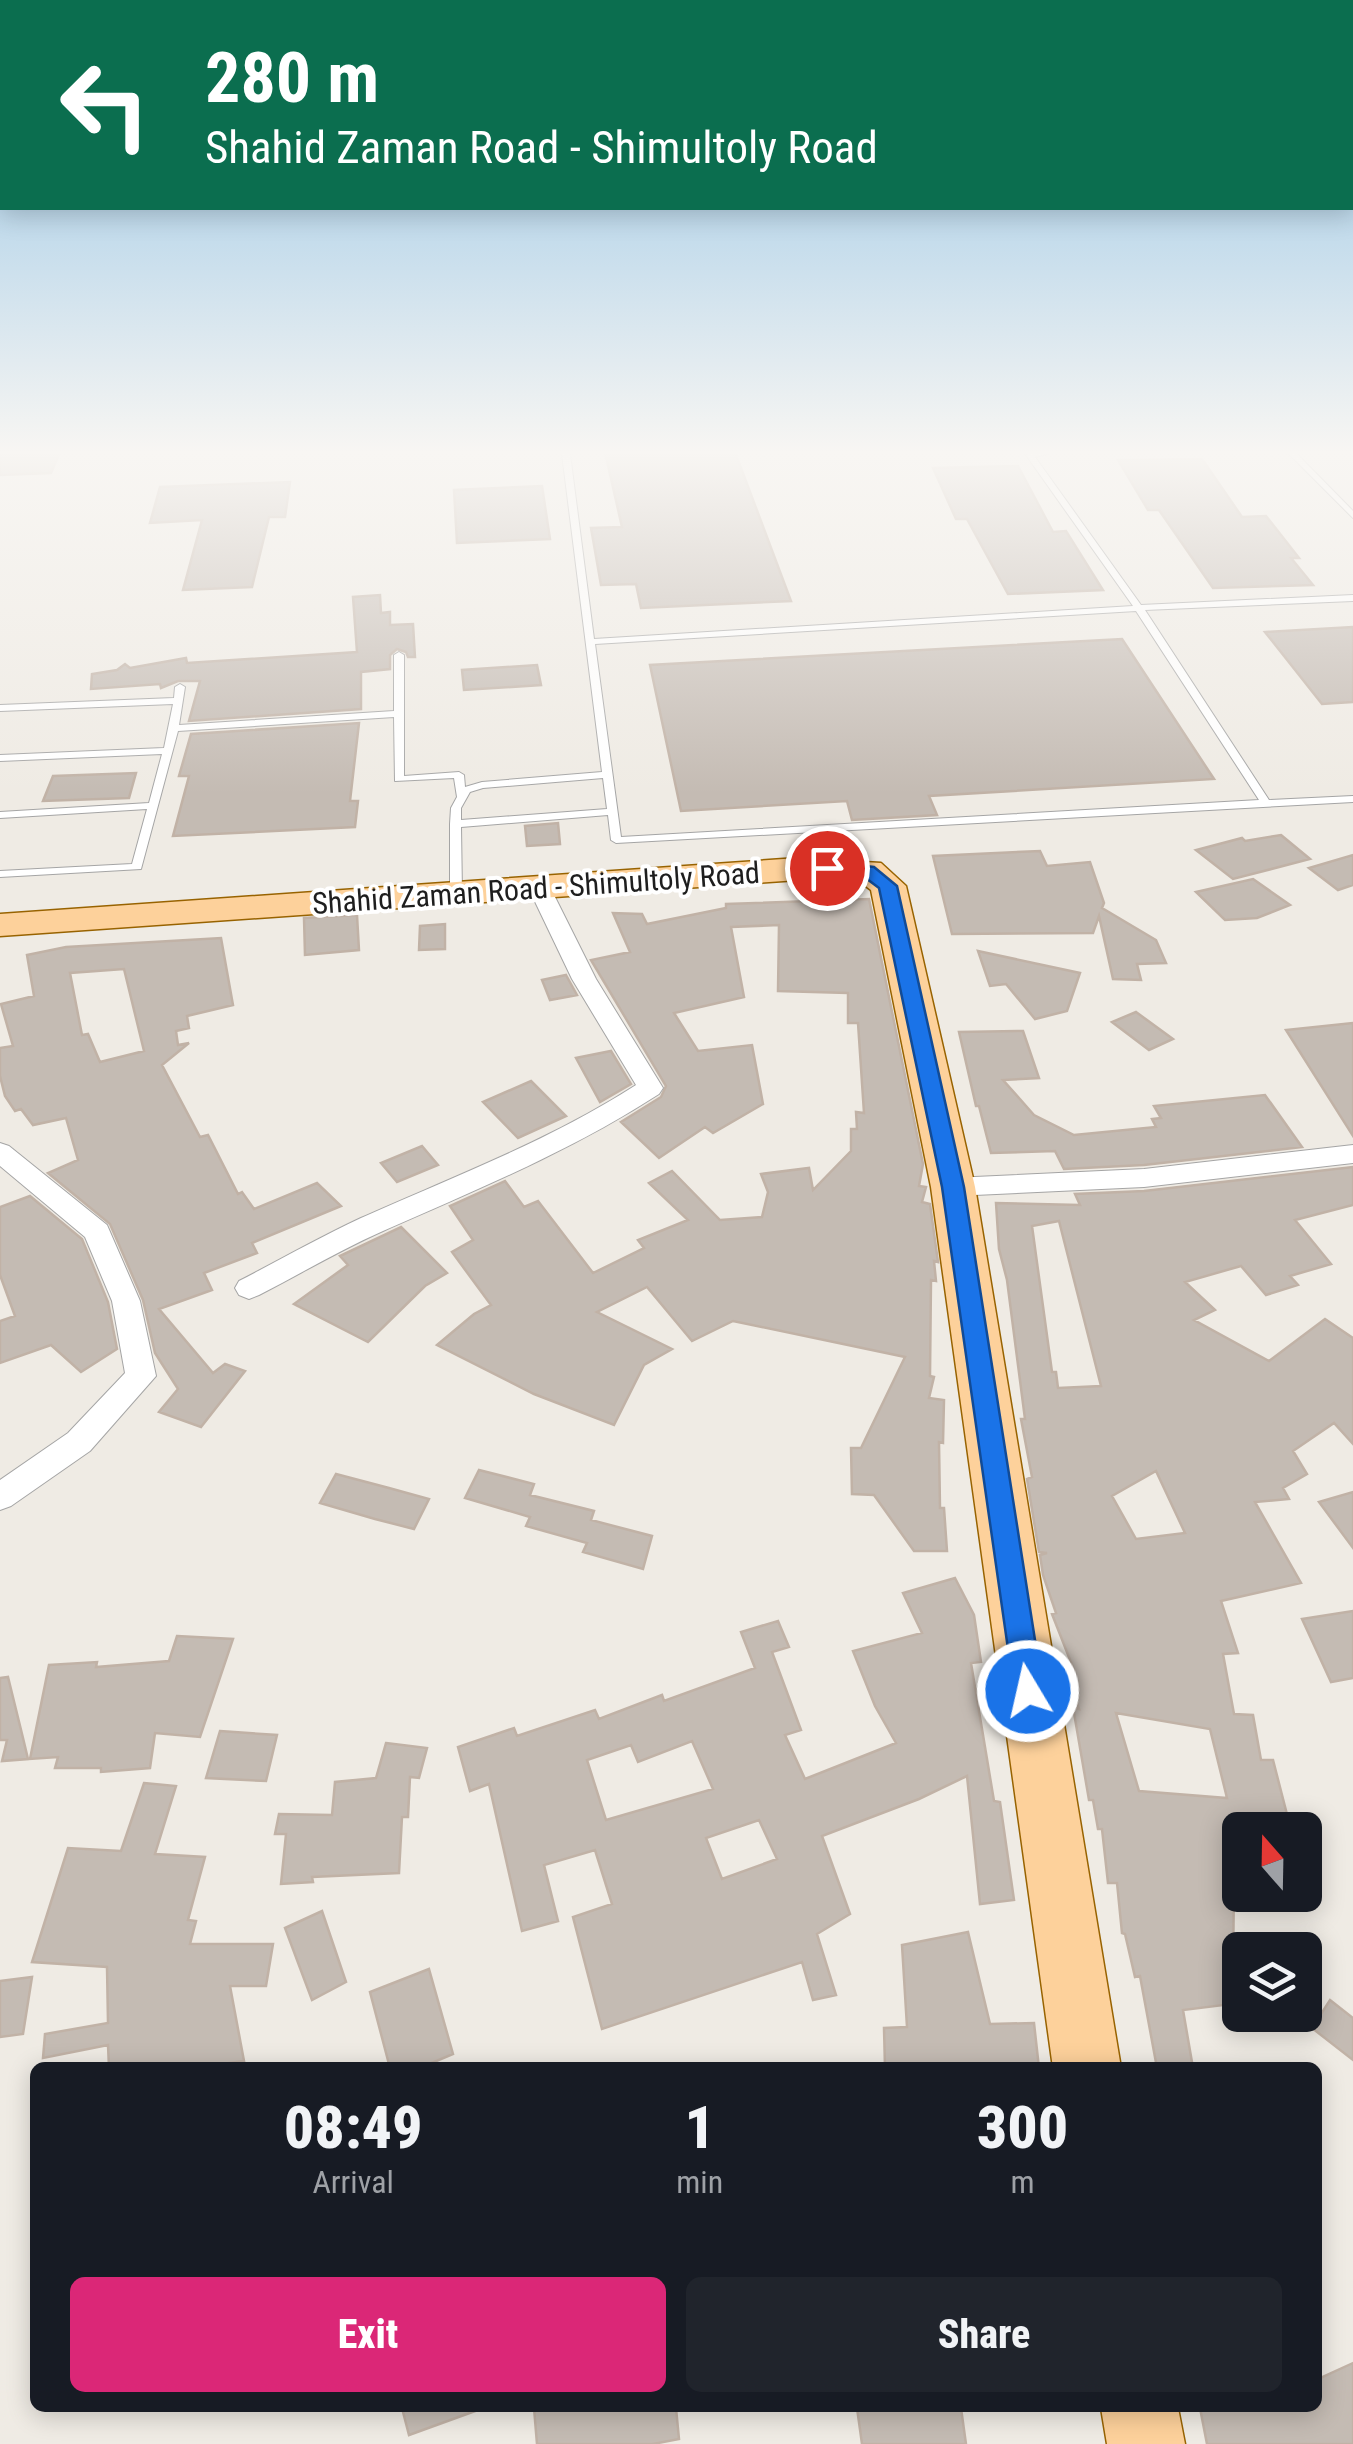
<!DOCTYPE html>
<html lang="en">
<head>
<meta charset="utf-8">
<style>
  body { margin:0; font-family:"Roboto Condensed",sans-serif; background:#20242c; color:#f1f3f6; height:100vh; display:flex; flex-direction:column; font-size:38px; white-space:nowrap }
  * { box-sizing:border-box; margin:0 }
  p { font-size:32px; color:#9ea1a6 }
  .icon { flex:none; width:55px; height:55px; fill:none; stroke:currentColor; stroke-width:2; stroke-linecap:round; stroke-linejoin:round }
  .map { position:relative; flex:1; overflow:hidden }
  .side { position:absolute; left:30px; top:2062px; width:1292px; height:350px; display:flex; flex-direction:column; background:#171b24; border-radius:15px; box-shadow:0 5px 25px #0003 }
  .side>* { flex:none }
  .top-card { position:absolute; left:0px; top:0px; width:1355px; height:210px; box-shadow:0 5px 25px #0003; background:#0b6e4f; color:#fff; overflow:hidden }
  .needle { width:65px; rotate:340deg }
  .fabs { position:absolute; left:1222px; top:1812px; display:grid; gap:20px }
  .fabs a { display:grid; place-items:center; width:100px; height:100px; border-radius:15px; background:#171b24; box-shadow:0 5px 25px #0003; font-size:50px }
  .pin { position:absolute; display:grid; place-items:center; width:85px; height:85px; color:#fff; margin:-42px; border:5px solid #fff; border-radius:50%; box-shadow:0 2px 10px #0007 }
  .me { position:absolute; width:110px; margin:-55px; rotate:351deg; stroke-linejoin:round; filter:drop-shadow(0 0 8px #0008) }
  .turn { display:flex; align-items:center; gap:35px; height:210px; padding:0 40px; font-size:45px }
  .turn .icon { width:130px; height:130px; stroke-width:2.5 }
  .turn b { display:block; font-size:70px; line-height:85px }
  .eta { display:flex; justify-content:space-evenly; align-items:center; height:170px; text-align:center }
  .eta b { font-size:60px; font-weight:800; line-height:70px }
  .cta { display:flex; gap:20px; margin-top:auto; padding:20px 40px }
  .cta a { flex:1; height:115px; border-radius:15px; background:#db2777; color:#fff; font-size:40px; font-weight:800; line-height:115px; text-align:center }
  .cta a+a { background:#20242c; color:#f1f3f6 }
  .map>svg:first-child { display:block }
  .building { fill:#c4bbb3; stroke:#c1b2a6; stroke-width:2.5; fill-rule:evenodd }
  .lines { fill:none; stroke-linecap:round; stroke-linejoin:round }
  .lane-casing { stroke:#a5a5a5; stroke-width:2 }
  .street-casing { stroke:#a5a5a5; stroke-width:2 }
  .primary-casing { stroke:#986300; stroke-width:3 }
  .lane { fill:#fff; fill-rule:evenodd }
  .street { fill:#fff; fill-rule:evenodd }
  .primary { fill:#fdd19b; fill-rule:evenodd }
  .route { fill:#1a73e8; stroke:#114b97; stroke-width:2.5 }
  .labels { text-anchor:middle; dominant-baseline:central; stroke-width:8; stroke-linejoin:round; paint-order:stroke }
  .street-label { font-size:30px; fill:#1e1e1e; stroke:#fff }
</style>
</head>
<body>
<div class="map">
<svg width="1353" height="2444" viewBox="0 0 1353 2444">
  <rect width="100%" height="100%" fill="#efebe4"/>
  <path class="building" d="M0,452H60L51,473L0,475Z
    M605,452H735L791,601L641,608L636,584L601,585L591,528L622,527Z
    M1202,459L1242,517L1266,516L1299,558H1291L1313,585L1213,588L1159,510H1148L1118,460Z
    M1018,466L1053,532L1066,531L1103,590L1008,594L967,519H956L933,468Z
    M290,482L285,517H269L252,587L183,590L202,520L150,523L160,487Z
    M542,486L550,539L457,543L454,490Z
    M380,595L381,613L390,612V625L413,624L415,657H408L406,652L397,649L390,655V669L361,672V709L189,721L200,681H178L161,688L160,684L91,689L92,674L117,670L125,664L130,668L186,658L187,663L357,652L353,597Z
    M1353,627V702L1322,704L1265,632Z
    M1122,639L1214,779L929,796L937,815L852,820L847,801L681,811L650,665Z
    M537,665L541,685L464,690L462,670Z
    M359,723L350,801H358L355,827L173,836L189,776H179L191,734Z
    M136,773L129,798L43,801L53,776Z
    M558,823L560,844L527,846L525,826Z
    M1281,835L1310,859L1233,879L1196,850L1242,838L1245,841Z
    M1040,851L1047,866L1090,862L1104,903L1102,908L1156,940L1166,963L1137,964L1141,980L1113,979L1099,916L1093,933L952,934L933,856Z
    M1353,855V885L1338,890L1309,868Z
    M1253,879L1290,905L1257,918L1225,920L1196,892Z
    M869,899L923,1164L919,1186L926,1187L922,1202L930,1204L938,1262L934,1261L936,1281L931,1280L930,1376L934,1377L929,1398L944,1400L943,1443L939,1442L940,1508H944L947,1551H914L874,1495L852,1494L851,1448H861L905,1357L733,1321L692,1341L647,1287L597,1312L672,1349L644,1365L614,1425L534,1394L437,1345L474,1314L491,1305L452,1252L473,1240L450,1206L505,1181L524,1207L538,1201L593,1273L644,1248L638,1240L688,1220L649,1183L672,1171L720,1220L762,1217L768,1192L761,1174L809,1168L813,1190L851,1151V1129H857L856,1112L864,1113L858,1023H848V993L778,991L779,925L731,927L744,997L674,1013L698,1051L752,1045L763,1104L713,1133L705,1127L659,1158L621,1122L661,1097L666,1086L591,960L630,952L613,913L642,914L647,924L726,908V904Z
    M357,915L359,950L305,955L304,918Z
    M445,924V949L419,950L420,926Z
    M221,938L233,1005L187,1016L189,1028L176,1031L178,1045L189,1043L162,1065L200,1137L208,1135L238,1194L242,1192L254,1209L317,1183L341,1206L252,1243L257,1253L204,1273L212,1290L159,1309L213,1373L225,1364L245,1371L201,1427L159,1412L178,1389L155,1353L143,1300L110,1224L48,1173L78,1160L66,1118L33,1125L21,1109L15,1111L5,1096L0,1076V1048L13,1046L1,1004L34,996L27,955L66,947ZM124,969L144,1051L100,1062L88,1034L82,1035L70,973Z
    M978,951L1080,973L1067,1011L1035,1019L1006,984L990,986Z
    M566,975L577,995L550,1000L542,980Z
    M1136,1012L1173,1039L1149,1050L1112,1022Z
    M1353,1023V1136L1286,1030Z
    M1023,1031L1039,1078L1003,1080L1034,1115L1074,1135L1156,1127L1152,1119L1161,1118L1154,1106L1265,1095L1302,1147L1144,1165L1064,1169L1055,1151L991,1153L979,1106H976L959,1032Z
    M611,1051L631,1084L600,1102L576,1058Z
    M531,1081L566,1116L518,1138L483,1102Z
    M422,1146L438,1165L397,1182L381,1163Z
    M1353,1167V1205L1295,1220L1331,1264L1290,1276L1298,1285L1266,1295L1241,1266L1185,1282L1215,1310L1194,1320L1269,1361L1325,1319L1353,1338V1444L1334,1423L1293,1451L1307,1474L1283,1488L1289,1499L1255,1502L1301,1583L1221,1601L1238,1653L1223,1654L1234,1714L1253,1715L1261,1760H1273L1291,1830H1240V1888L1234,1887L1233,1965L1240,1964V2003L1183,2010L1193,2068H1157L1140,1976L1135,1977L1125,1934L1122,1933L1117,1883H1108L1102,1829H1098L1093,1800H1089L1073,1707L1079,1709L1066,1671L1074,1670L1052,1614L1056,1613L1043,1575L1040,1555L1047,1553L1039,1552L1027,1479L1032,1477L1021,1419H1025L1007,1280L999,1249L996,1203L1080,1205L1075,1194L1144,1191ZM1059,1221L1101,1386L1058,1388L1056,1372H1052L1032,1226ZM1156,1471L1185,1533L1136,1539L1112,1496ZM1116,1713L1210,1729L1227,1798L1139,1791Z
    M30,1196L82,1239L108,1302L117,1349L81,1372L51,1345L0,1363V1321L15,1316L0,1275V1207Z
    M401,1227L447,1273L425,1286L368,1342L294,1304L348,1265L340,1256Z
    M479,1470L534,1484L530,1495L594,1511L591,1520L652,1536L643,1569L583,1552L587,1543L526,1526L530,1517L465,1498Z
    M336,1474L389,1488L429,1499L414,1529L375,1519L320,1503Z
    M1353,1492V1548L1319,1502Z
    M955,1578L974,1615L981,1662L971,1663L994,1801L1000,1802L1014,1900L980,1904L967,1776L919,1799L822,1836L850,1914L817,1934L836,1995L813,2000L802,1962L602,2029L573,1917L612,1904L595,1850L544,1865L558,1921L522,1931L489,1784L470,1791L458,1747L514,1728L517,1736L595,1710L599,1719L662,1695L664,1701L755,1668L741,1632L778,1621L789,1647L772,1652L801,1730L785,1735L805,1779L896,1743L875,1706L853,1651L922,1633L903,1593ZM692,1741L713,1789L606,1820L587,1760L631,1745L638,1762ZM759,1820L777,1859L722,1879L706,1838Z
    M1353,1611V1678L1331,1682L1302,1619Z
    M177,1636L233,1639L200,1737L155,1733L150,1768L101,1772V1768H55L58,1757L30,1759L49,1665L97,1662L96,1667L169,1661Z
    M8,1677L23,1738L28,1759L2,1761L7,1740H0V1678Z
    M220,1731L277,1735L266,1781L206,1778Z
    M386,1743L427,1748L419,1778L410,1777L408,1817H402L399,1873L312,1877L313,1882L281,1884L286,1834H275L279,1814L332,1815L335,1782L376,1778Z
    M144,1783L176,1786L155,1854L205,1857L188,1920L196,1921L190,1944H273L266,1986H230L244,2061L193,2068H109L108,2045L43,2058L45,2034L108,2023L107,1967L32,1962L68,1848L121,1851Z
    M322,1911L346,1982L312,2000L285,1928Z
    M968,1932L990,2024L1034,2023L1039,2068H885L884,2028L907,2027L902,1945Z
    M429,1969L453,2054L420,2068H390L370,1992Z
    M32,1977L23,2034L0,2037V1981Z
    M1330,2000L1353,2018V2060L1312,2028Z
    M1353,2363V2444H1207L1200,2408H1318V2379Z
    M402,2408H477L478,2410L409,2435Z
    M534,2408H676L679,2439L653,2444H537Z
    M857,2408H961L966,2444H862Z"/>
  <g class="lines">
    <g class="lane-casing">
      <path id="lane" d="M565,452L570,454L594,639L1133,606L1026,455L1035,452H1055L1035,457L1141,605L1353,595V601L1145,610L1269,800L1353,796V802L616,843L611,840L608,815L461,827L462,893L456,896L450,893V824L451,808L457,797L454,778L395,781L394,717L178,731L141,869L0,877V871L132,864L147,809L0,818V812L149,803L162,754L0,761V755L164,748L173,704L0,711V705L174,698L175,687L180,684L185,687L179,725L394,711V655L399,652L404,655V776L459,772L464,775L465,787L482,782L602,772L562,454ZM1136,611L1259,800L621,837L595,644ZM603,778L607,809L461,820V808L470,792L483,788Z
        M1287,452H1295L1353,511V518Z"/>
    </g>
    <g class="street-casing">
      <path id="street" d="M539,880L550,887L596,979L663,1088L659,1094C571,1151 478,1189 383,1231C340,1250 300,1274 259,1295L249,1299L239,1295L235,1288L239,1281C280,1260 320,1237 361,1218C455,1176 549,1141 636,1085L572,979L528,887Z
        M0,1143L9,1146L107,1225L140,1301L156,1376L90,1451L11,1506L0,1510V1480L68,1433L125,1373L112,1301L85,1237L0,1166Z
        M1353,1145V1163L1144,1187L953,1196L943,1194L940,1187L943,1180L953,1178L1144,1169Z"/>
    </g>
    <g class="primary-casing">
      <path id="primary" d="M798,858L881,863L906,886L975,1187L1121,2068H1053L931,1187L871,890L859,881L798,880L0,936V914Z
        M1101,2408H1178L1185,2444H1107Z"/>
    </g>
    <use href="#lane" class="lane"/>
    <use href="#street" class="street"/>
    <use href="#primary" class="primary"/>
  </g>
  <linearGradient id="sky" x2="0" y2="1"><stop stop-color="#8cc0e4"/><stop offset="0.57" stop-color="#f8f6f3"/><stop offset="1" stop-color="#f8f6f3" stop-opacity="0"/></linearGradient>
  <rect width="1353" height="794" fill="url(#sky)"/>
  <path class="route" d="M827,862L874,867L897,886L964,1187L1043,1691L1039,1700L1028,1704L1018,1700L1014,1691L942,1187L879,888L863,876L821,872V864Z"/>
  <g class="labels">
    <g class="street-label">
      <text transform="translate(536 888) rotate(-4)">Shahid Zaman Road - Shimultoly Road</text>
    </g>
  </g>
</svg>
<div class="fabs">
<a><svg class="needle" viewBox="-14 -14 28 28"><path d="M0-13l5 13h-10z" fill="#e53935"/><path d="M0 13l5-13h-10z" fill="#9ea1a6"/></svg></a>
<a><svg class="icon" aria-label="layers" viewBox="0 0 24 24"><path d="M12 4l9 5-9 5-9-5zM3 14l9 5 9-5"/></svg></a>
</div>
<div class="pin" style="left:827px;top:868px;background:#d93025"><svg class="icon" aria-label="arrive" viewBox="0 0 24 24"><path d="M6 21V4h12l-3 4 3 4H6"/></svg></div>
<svg class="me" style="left:1028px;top:1691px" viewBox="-20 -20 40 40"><circle r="17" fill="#1a73e8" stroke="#fff" stroke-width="3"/><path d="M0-11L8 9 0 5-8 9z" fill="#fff"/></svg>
<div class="top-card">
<div class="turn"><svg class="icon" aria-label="left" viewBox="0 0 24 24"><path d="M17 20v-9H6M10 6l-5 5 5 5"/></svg><div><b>280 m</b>Shahid Zaman Road - Shimultoly Road</div></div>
</div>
<section class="side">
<div class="eta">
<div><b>08:49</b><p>Arrival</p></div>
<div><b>1</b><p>min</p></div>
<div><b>300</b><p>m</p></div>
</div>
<div class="cta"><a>Exit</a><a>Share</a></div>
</section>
</div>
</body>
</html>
